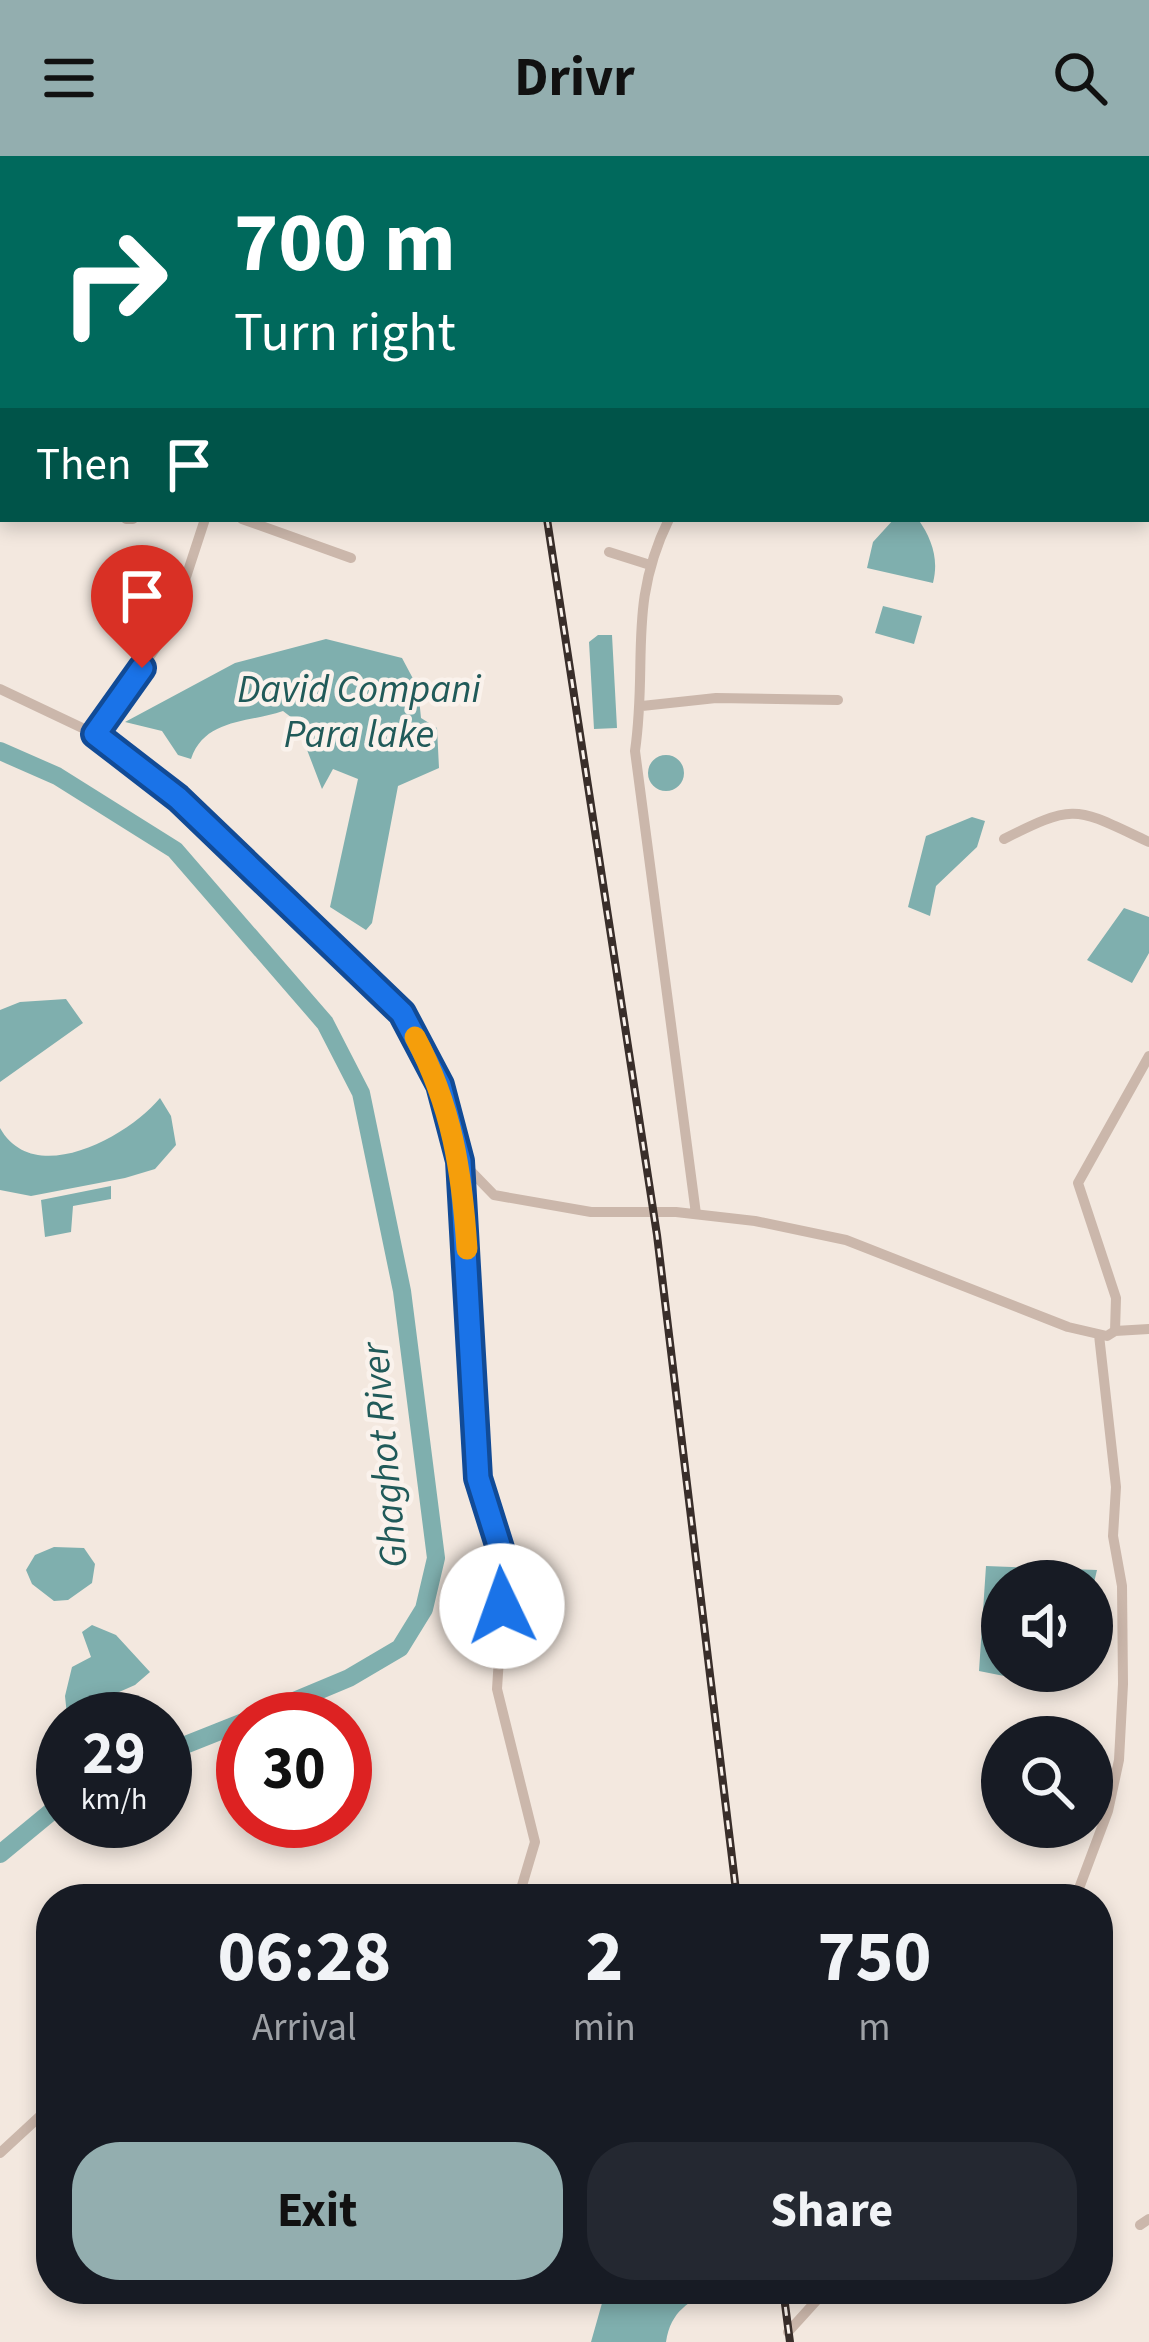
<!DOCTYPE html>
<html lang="en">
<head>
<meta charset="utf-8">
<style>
  body { margin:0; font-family:"Source Sans 3",sans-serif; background:#242831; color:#f1f3f6; height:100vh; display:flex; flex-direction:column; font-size:45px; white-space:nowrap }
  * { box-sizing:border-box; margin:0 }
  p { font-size:39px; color:#9ea1a6 }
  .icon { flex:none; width:66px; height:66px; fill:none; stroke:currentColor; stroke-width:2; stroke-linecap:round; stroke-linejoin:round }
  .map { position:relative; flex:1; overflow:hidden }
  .side { position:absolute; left:36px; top:1728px; width:1077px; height:420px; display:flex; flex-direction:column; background:#171b24; border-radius:48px; box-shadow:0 6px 18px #0003 }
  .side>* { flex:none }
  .top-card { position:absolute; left:0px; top:0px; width:1149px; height:366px; box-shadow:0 6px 18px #0003; background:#00695c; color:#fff; overflow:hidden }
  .fabs { position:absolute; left:981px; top:1404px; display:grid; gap:24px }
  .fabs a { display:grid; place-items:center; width:132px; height:132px; border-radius:50%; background:#171b24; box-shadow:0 6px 18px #0003; font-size:60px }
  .speed { position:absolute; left:36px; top:1536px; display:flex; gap:24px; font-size:60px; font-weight:700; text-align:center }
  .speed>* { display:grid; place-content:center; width:156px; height:156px; border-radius:50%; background:#171b24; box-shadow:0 6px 18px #0003; line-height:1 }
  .speed small { font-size:30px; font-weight:400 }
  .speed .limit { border:18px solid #d22; background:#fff; color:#111 }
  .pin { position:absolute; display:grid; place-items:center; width:102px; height:102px; color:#fff; margin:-123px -51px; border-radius:50% 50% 50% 0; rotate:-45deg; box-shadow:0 0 12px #0007 }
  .pin .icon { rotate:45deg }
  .me { position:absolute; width:132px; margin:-66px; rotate:357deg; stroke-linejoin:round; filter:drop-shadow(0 0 9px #0008) }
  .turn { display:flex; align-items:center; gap:42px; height:252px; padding:0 36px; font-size:54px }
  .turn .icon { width:156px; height:156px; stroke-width:2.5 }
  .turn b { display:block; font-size:84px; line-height:102px }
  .then { display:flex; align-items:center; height:114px; padding:0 36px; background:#0003; gap:24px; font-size:45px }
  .eta { display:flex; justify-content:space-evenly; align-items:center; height:204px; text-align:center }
  .eta b { font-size:72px; font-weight:700; line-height:84px }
  .button { display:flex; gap:24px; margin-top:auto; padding:24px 36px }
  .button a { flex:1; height:138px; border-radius:48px; background:#93aeaf; color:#111; font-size:48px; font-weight:700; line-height:138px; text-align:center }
  .button a+a { background:#242831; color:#f1f3f6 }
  header { display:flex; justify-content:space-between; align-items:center; height:156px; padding:0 36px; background:#93aeaf; color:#111; font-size:54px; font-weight:700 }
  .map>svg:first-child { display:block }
  .water { fill:#7fafae }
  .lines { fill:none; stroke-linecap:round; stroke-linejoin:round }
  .river { stroke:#7fafae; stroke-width:18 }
  .street { stroke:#cbb7ab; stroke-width:10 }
  .rail-casing { stroke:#392e2a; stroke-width:8 }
  .rail { stroke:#faf2ec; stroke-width:3; stroke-dasharray:9; stroke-linecap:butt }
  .route-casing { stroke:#114b97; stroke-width:30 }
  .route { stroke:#1a73e8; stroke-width:21 }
  .slow { stroke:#f59e0b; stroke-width:21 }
  .labels { text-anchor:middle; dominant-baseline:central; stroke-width:9; stroke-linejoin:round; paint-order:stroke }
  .water-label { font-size:39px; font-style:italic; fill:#205a59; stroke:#faf2ec }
</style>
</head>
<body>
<header><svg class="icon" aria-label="menu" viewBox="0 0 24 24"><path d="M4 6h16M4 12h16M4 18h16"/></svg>Drivr<svg class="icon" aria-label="search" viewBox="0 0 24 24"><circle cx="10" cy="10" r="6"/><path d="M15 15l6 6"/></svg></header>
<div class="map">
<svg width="1149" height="2186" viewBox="0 0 1149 2186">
  <rect width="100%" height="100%" fill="#f3e8df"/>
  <path class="water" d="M894,363H918C932,383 939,403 933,427L867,412L873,386Z
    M883,450L922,460L914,488L875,477Z
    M598,479H612L617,572L594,573L589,486Z
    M326,483L402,502L418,532L421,562L437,572L439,612L398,630L372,767L366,774L330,751L358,623L333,613L322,633L296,565L283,555C249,567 205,562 191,603L178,599L162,575L125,566L235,507Z
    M648 617a18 18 0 1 1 36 0a18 18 0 1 1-36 0Z
    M972,661L985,665L977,691L936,730L930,760L908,751L926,680Z
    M1124,752L1149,761V797L1132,827L1087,804Z
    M66,843L83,867L0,926V854L20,846Z
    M160,942L171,960L176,989L155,1013L125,1022L31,1040L0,1034V972C34,1033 129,980 160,942Z
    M111,1030V1043L73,1050L71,1076L45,1081L41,1044Z
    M54,1391L84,1392L95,1408L92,1427L68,1444L54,1445L32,1428L26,1414L35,1399Z
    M986,1410L1097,1414L1092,1435V1425H1002V1515H1048L1045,1528L979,1515Z
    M92,1469L116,1479L150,1516L135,1529L67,1559L65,1540L72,1511L91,1501L82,1476Z
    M606,2133H714C689,2146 671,2154 666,2186H591Z"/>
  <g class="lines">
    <path class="river" d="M0,595L57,620L175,694L325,867L361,937L402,1135L436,1402L424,1453L400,1492L349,1522L251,1563
      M165,1597L243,1566
      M0,1698L63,1646"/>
    <path class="street" d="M152,0V3
      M415,0L416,3
      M710,0L711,3
      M299,3L300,0
      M1025,3L1029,0
      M126,363H133
      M242,363L351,402
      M669,363C627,449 648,505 635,595L696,1058
      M609,396L647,408
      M0,533L95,578L178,642L402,857L440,929L461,1005L479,1322L505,1408L497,1533L535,1686L518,1743
      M642,550L716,542L838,544
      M95,578L169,473L205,363
      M1004,683C1077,646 1076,652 1149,686
      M462,1006L494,1039L591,1056H676L755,1065L846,1084L1068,1171L1107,1180L1115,1175L1116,1142L1078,1027L1149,900
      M1115,1175L1149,1173
      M1075,1743L1108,1655L1119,1604L1123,1528L1122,1430L1113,1380L1116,1331L1099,1179
      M0,1997L51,1950
      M1140,2069L1149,2063
      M788,2176L827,2133"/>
    <g class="rail-casing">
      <path id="rail" d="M492,0V3
        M547,363L657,1079L737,1743
        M783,2133L790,2186"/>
    </g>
    <use href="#rail" class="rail"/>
  </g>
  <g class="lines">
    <g class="route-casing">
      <path id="route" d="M142,512L95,578L178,642L402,857L440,929L460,1005L478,1322L505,1408L502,1450"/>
    </g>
    <use href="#route" class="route"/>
    <path class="slow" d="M415,881C452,950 462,1016 467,1093"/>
  </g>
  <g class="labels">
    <g class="water-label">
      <text x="359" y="534">David Compani<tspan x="359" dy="45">Para lake</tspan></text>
      <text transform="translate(385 1299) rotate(-95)">Ghaghot River</text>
    </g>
  </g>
</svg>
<div class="fabs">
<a><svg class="icon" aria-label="sound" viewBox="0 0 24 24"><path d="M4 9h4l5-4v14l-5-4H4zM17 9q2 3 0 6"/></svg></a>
<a><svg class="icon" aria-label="search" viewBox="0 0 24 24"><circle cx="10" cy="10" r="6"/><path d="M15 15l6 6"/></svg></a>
</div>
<div class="speed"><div>29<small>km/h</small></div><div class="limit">30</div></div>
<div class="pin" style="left:142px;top:512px;background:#d93025"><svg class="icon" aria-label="arrive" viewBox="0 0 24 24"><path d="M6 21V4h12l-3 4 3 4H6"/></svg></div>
<svg class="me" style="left:502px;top:1450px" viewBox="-20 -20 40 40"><circle r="19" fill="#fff"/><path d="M0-13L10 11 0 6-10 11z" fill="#1a73e8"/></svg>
<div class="top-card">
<div class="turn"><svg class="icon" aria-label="right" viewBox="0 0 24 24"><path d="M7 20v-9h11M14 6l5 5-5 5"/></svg><div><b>700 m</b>Turn right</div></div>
<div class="then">Then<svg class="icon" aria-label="arrive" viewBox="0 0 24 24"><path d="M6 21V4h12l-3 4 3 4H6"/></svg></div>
</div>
<section class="side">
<div class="eta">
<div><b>06:28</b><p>Arrival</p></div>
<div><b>2</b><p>min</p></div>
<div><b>750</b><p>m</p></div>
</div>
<div class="button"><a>Exit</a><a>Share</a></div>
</section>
</div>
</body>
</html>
